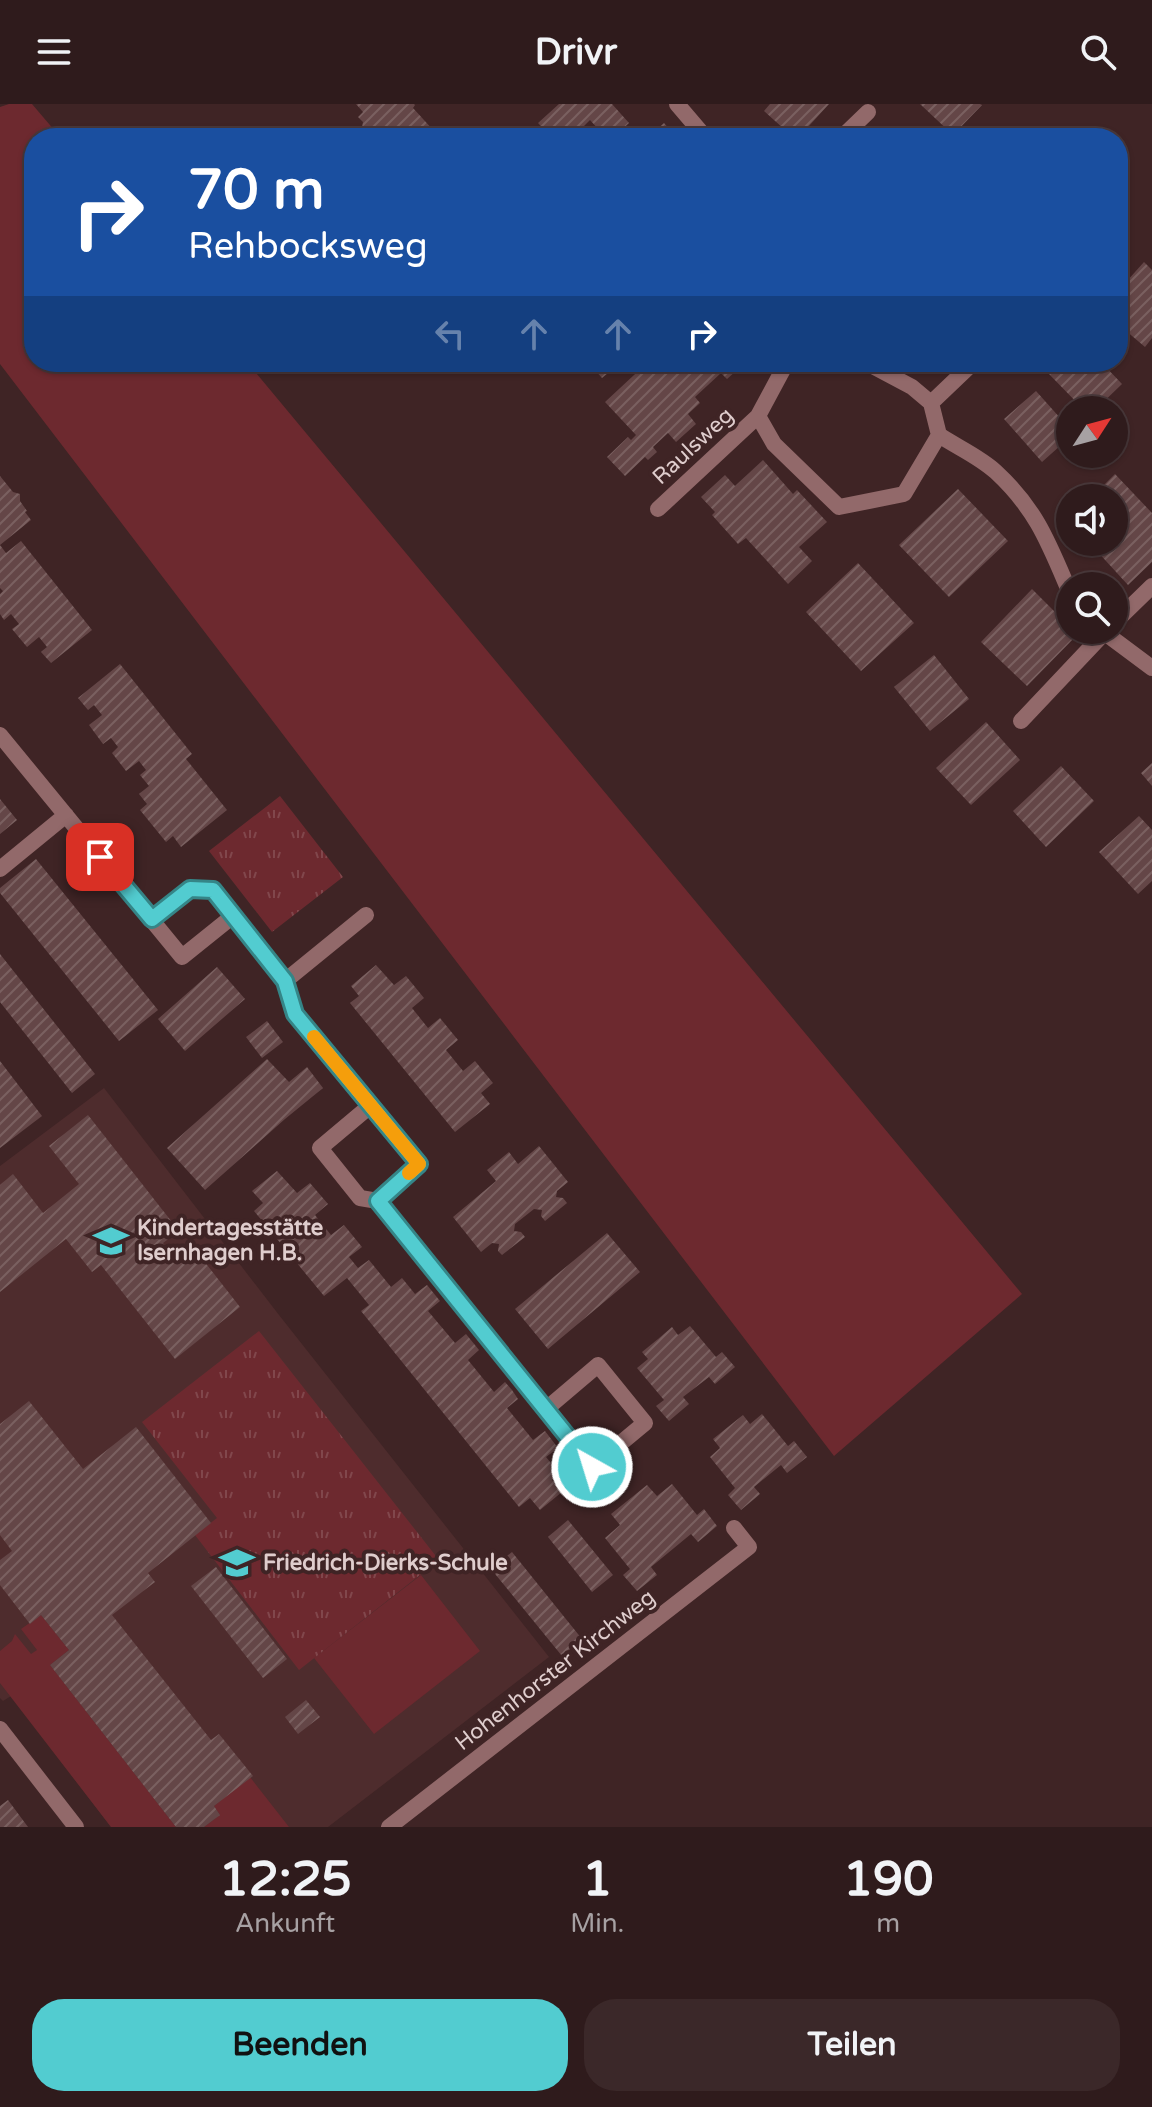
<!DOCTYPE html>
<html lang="de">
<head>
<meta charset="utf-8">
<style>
  body { margin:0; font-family:"Varela Round",sans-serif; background:#3b2829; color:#f1f3f6; height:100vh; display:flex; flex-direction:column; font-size:30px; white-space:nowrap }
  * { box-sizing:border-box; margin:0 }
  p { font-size:26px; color:#a7a1a3 }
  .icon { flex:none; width:44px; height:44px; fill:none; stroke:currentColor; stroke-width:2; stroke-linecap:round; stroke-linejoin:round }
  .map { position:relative; height:1723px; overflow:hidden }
  .panel { display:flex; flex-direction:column; background:#2f1b1c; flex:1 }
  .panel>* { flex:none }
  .banner { position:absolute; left:24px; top:24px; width:1104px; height:244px; border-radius:32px; box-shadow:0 2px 6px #0004,0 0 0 2px #4a393b; background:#1a4fa0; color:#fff; overflow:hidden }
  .needle { width:52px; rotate:54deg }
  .buttons { position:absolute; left:1056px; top:292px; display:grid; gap:16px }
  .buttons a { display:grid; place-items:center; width:72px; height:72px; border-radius:50%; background:#2f1b1c; box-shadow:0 2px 6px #0004,0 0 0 2px #4a393b; font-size:40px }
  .pin { position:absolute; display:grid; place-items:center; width:68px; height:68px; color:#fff; margin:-34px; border-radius:16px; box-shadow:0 4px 12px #0006 }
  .me { position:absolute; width:88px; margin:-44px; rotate:321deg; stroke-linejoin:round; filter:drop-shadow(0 0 6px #0008) }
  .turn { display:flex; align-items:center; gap:28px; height:168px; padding:0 32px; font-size:36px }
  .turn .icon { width:104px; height:104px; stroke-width:2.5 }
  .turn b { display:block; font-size:56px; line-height:68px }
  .lanes { display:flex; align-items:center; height:76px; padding:0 32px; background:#0003; justify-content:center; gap:40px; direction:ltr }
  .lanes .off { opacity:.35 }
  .eta { display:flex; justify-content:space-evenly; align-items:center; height:136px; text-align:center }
  .eta b { font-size:48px; font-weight:800; line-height:56px }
  .button { display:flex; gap:16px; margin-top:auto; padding:16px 32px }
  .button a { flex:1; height:92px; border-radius:32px; background:#52ccd0; color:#111; font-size:32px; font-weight:800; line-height:92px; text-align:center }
  .button a+a { background:#3b2829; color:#f1f3f6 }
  header { display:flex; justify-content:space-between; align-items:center; height:104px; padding:0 32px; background:#2f1b1c; font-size:36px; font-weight:800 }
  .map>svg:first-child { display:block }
  .built { fill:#4e2c2d }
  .grass { fill:#6d292f }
  .park { fill:url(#park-tufts) }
  .building { fill:url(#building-hatch) }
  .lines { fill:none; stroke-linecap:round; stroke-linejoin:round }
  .service { stroke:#92696a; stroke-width:16 }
  .minor { stroke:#92696a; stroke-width:16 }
  .route-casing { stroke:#358587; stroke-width:20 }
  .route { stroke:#52ccd0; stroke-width:14 }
  .slow { stroke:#f59e0b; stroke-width:14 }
  .labels { text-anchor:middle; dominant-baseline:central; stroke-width:8; stroke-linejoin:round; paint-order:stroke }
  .street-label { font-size:22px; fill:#dfcdcd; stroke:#3f2425 }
  .poi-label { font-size:22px; font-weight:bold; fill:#dfcdcd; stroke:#3f2425; text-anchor:start }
</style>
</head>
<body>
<header><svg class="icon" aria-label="menu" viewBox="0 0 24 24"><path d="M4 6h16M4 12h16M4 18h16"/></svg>Drivr<svg class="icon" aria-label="search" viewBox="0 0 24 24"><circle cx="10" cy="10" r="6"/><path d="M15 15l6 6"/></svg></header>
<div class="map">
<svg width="1152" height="1723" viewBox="0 0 1152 1723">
  <defs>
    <pattern id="park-tufts" width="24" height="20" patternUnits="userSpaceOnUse" patternTransform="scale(2)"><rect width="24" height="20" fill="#6d292f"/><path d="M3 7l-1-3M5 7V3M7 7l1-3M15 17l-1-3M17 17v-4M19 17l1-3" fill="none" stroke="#81474c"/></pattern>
    <pattern id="building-hatch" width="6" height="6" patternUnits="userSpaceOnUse" patternTransform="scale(2)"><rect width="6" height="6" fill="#644647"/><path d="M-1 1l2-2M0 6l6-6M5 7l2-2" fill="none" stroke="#7a6060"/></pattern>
  </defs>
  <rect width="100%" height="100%" fill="#3f2425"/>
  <path class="built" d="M104,984L279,1211L549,1553L328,1723H111L11,1592L3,1597L0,1594V1062Z"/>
  <path class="grass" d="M9,0H32L61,34H34V258H247L1022,1190L834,1352L0,260V3Z
    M421,1471L480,1547L374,1630L314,1554Z
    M41,1511L69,1546L50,1561L176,1723H111L0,1579V1547L12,1537L15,1530L31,1550L37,1546L21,1525Z
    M250,1673L289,1723H204L220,1711L214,1702Z"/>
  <path class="park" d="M280,692L343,773L272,828L209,747Z
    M259,1227L439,1456L299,1566L195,1431L217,1414L142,1318Z"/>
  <path class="building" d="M356,0H414L415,1L413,4L434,27L426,34H377L372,29H367L362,23L363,18L358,13L363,8Z
    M559,0H612L629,19L613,34H592L600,27L590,16L572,34H552L538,19Z
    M770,0H829L798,34H794L764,7Z
    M920,0H980L982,1L953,31Z
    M664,19L677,34H651L650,32Z
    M1144,158L1152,166V234L1145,243L1118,220V187Z
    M588,258H621L602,274Z
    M648,258H746L727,275L721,269L695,293L700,299L688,310L696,320L676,338L668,329L653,343L657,348L648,356L645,353L625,372L607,353L628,333L631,336L636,331L605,298Z
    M1059,258H1101L1122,280L1095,306H1084L1048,269Z
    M1036,287L1070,325V333L1042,358L1004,315Z
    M763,356L793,390L797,386L827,418L799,443L812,457L788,480L746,434L738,440L712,411L715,408L701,393L725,371L735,382Z
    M1115,370L1152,409V458L1128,481L1095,445L1102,438H1114V427L1116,425L1114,423V394H1091Z
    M0,372L13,388L20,390V397L27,407L25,408L31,416L0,441Z
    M958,385L1008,437L949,493L899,441Z
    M21,437L92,526L51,559L41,548L47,543L39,533L27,543L12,525L19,520L11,510L4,516L0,510V490L3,487L0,484V441L6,449Z
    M858,459L914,519L861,567L806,508Z
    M1032,485L1070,523V526H1074L1078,530L1027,582L981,538Z
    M934,551L969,595L930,627L894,583Z
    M120,560L192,650L186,655L227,706L181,743L173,732L166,738L140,706L147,700L139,690L149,682L140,671L146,666L139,657L126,667L112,649L118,643L111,634L103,640L89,621L102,611L94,601L88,606L78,594Z
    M986,618L1020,656L971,701L936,664Z
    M1152,659V682L1141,669Z
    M1061,662L1094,697L1046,743L1013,707Z
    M0,695L17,716L0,730Z
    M1139,712L1152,726V777L1138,790L1099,748Z
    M36,755L158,906L119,937L0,789V784Z
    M0,850L95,970L72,989L0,898Z
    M376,861L394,881L406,872L424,894L412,904L428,924L440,914L458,936L446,946L463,967L475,957L493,979L481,989L490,1000L455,1028L350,899L359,892L351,882Z
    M217,863L245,895L185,947L158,915Z
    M267,917L283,938L262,954L246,933Z
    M267,955L289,978L307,963L323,984L285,1015L205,1086L167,1044Z
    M0,957L42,1012L0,1044Z
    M88,1011L179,1127L163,1139L172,1151L189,1138L240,1203L175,1255L101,1161L92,1168L66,1135L0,1188V1081L13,1070L43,1109L79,1080L49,1042Z
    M539,1042L568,1078L557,1087L556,1093L563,1094L567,1099L545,1117L541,1112L542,1106L534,1105L515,1120L514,1127L521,1128L525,1133L502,1151L498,1147L499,1140L492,1139L481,1148L453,1113L496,1077L487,1066L509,1048L518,1060Z
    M277,1067L297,1089L310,1079L328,1100L315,1111L331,1131L344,1121L362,1143L349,1153L358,1164L369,1156L391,1183L402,1174L415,1190L427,1181L440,1197L428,1207L455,1239L466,1230L479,1246L468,1256L494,1288L505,1278L512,1286L518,1295L507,1304L533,1336L545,1327L558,1344L546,1353L560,1370L552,1376L562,1388L540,1406L530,1394L519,1403L361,1207L369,1201L347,1174L324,1192L254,1107L263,1099L252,1087Z
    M607,1129L640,1168L548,1245L515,1205Z
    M690,1222L716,1253L722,1248L735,1263L715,1280L709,1273L683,1293L689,1300L669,1317L656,1302L664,1296L637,1264L648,1255L642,1248L658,1235L672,1223L678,1231Z
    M29,1297L83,1365L136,1323L211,1419L148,1469L155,1478L112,1511L211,1636L219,1630L253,1672L214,1702L220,1711L204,1723H176L50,1561L69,1546L41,1511L30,1520L0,1481V1456L12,1447L0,1431V1320Z
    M762,1310L788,1342L794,1337L807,1353L787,1369L781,1361L754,1383L760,1390L741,1406L728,1391L735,1384L710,1353L720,1344L713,1335L743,1311L750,1320Z
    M672,1380L697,1411L704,1405L717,1422L698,1438L691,1430L651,1463L657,1471L637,1487L623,1471L630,1465L605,1434L620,1421L611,1410L647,1381L657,1392Z
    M568,1416L613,1471L592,1488L548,1433Z
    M512,1448L582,1535L562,1552L491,1465Z
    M216,1463L287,1555L263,1574L191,1482Z
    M306,1596L320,1613L298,1630L285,1613Z
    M8,1696L28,1723H0V1702Z"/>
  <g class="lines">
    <path class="service" d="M389,1723L749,1443L734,1424"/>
    <path class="minor" d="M677,0L706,34
      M841,34L868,8
      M865,258L912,283L931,299L939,331C957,343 980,353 996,368C1037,406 1049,440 1070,489
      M931,299L974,258
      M758,312L774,340L839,403L904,390L939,331
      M658,405L758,312L787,258
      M1114,519L1152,482
      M1101,526L1152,564
      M1021,617L1107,526
      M0,631L182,853L233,812
      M0,765L66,711
      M152,815L190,785L213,786L285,877L295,910L419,1060L378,1097
      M285,877L366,811
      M370,1002L320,1044L360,1094L378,1097L592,1363L645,1319L598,1261L545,1306
      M0,1625L76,1723"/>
  </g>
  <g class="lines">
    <g class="route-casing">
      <path id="route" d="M100,753L152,815L190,785L213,786L285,877L295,910L419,1060L378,1097L592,1363"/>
    </g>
    <use href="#route" class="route"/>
    <path class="slow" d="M314,933L419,1060L409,1069"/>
  </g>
  <defs>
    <g id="school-bare" transform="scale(2.76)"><path d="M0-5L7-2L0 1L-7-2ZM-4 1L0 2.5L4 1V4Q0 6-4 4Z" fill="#52ccd0" stroke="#3f2425" stroke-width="2.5" paint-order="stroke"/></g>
  </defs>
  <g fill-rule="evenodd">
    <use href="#school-bare" x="111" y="1137"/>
    <use href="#school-bare" x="237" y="1459"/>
  </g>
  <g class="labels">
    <g class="street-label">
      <text transform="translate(693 342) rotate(-43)">Raulsweg</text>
      <text transform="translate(555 1566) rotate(-38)">Hohenhorster Kirchweg</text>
    </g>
    <g class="poi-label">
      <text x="137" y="1124">Kindertagesstätte<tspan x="137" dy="25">Isernhagen H.B.</tspan></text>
      <text x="263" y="1459">Friedrich-Dierks-Schule</text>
    </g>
  </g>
</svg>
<div class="buttons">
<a><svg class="needle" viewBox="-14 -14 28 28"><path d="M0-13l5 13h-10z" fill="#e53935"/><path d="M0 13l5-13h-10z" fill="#a7a1a3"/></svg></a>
<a><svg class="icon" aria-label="sound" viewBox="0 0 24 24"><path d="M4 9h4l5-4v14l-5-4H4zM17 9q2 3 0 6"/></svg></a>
<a><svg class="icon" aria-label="search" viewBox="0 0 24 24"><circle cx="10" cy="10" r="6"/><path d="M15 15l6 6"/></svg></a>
</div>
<div class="pin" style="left:100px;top:753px;background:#d93025"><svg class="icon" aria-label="arrive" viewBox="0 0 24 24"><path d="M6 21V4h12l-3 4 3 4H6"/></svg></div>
<svg class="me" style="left:592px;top:1363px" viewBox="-20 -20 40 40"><circle r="17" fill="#52ccd0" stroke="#fff" stroke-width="3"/><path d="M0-11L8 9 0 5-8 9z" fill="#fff"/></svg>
<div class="banner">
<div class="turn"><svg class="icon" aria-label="right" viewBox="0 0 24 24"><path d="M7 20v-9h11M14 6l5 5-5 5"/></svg><div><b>70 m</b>Rehbocksweg</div></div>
<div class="lanes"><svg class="icon off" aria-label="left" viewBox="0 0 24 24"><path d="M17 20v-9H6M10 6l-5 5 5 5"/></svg><svg class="icon off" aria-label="ahead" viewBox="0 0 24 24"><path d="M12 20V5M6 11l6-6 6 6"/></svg><svg class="icon off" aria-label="ahead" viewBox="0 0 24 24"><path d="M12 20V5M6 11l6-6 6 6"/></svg><svg class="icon" aria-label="right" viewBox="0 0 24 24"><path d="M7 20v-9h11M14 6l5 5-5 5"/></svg></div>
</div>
</div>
<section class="panel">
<div class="eta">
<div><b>12:25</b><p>Ankunft</p></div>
<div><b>1</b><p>Min.</p></div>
<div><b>190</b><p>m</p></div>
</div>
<div class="button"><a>Beenden</a><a>Teilen</a></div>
</section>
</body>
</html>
